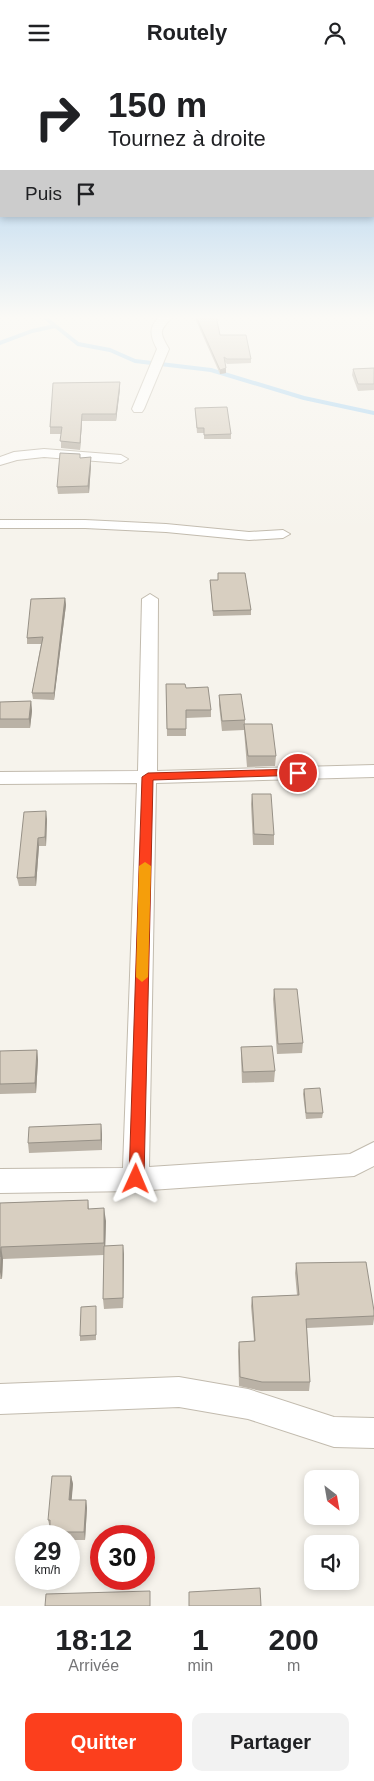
<!DOCTYPE html>
<html lang="fr">
<head>
<meta charset="utf-8">
<style>
  body { margin:0; font-family:Helvetica,sans-serif; background:#f2f2f2; color:#202124; height:100vh; display:flex; flex-direction:column; font-size:19px; white-space:nowrap }
  * { box-sizing:border-box; margin:0 }
  p { font-size:16px; color:#757577 }
  .icon { flex:none; width:28px; height:28px; fill:none; stroke:currentColor; stroke-width:2; stroke-linecap:round; stroke-linejoin:round }
  .map { position:relative; height:1541px; overflow:hidden }
  .sheet { display:flex; flex-direction:column; background:#fff; flex:1 }
  .sheet>* { flex:none }
  .banner { position:absolute; left:0px; top:0px; width:375px; height:152px; box-shadow:0 2px 8px #0003; background:#fff; color:#202124; overflow:hidden }
  .needle { width:32px; rotate:149deg }
  .controls { position:absolute; left:304px; top:1405px; display:grid; gap:10px }
  .controls a { display:grid; place-items:center; width:55px; height:55px; border-radius:10px; background:#fff; box-shadow:0 2px 8px #0003; font-size:25px }
  .speed { position:absolute; left:15px; top:1460px; display:flex; gap:10px; font-size:25px; font-weight:700; text-align:center }
  .speed>* { display:grid; place-content:center; width:65px; height:65px; border-radius:50%; background:#fff; box-shadow:0 2px 8px #0003; line-height:1 }
  .speed small { font-size:12px; font-weight:400 }
  .speed .limit { border:8px solid #d22; background:#fff; color:#111 }
  .pin { position:absolute; display:grid; place-items:center; width:42px; height:42px; color:#fff; margin:-21px; border:2px solid #fff; border-radius:50%; box-shadow:0 1px 5px #0007 }
  .me { position:absolute; width:55px; margin:-28px; rotate:1deg; stroke-linejoin:round; filter:drop-shadow(0 0 4px #0008) }
  .turn { display:flex; align-items:center; gap:18px; height:105px; padding:0 25px; font-size:22px }
  .turn .icon { width:65px; height:65px; stroke-width:2.5 }
  .turn b { display:block; font-size:35px; line-height:42px }
  .then { display:flex; align-items:center; height:48px; padding:0 25px; background:#0003; gap:10px; font-size:19px }
  .eta { display:flex; justify-content:space-evenly; align-items:center; height:85px; text-align:center }
  .eta b { font-size:30px; font-weight:700; line-height:35px }
  .action { display:flex; gap:10px; margin-top:auto; padding:10px 25px }
  .action a { flex:1; height:58px; border-radius:10px; background:#fc3f1d; color:#fff; font-size:20px; font-weight:700; line-height:58px; text-align:center }
  .action a+a { background:#f2f2f2; color:#202124 }
  header { display:flex; justify-content:space-between; align-items:center; height:65px; padding:0 25px; background:#fff; font-size:22px; font-weight:700 }
  .map>svg:first-child { display:block }
  .lines { fill:none; stroke-linecap:round; stroke-linejoin:round }
  .stream { stroke:#a9d4f2; stroke-width:4 }
  .minor-casing { stroke:#c2bbae; stroke-width:2 }
  .minor { fill:#fff; fill-rule:evenodd }
  .wall { fill:#bab2a6 }
  .shaded-wall { fill:#979187 }
  .building { fill:#d8cfc1; stroke:#979187 }
  .route { fill:#fc3f1d; stroke:#a42913 }
  .slow { fill:#f59e0b }
</style>
</head>
<body>
<header><svg class="icon" aria-label="menu" viewBox="0 0 24 24"><path d="M4 6h16M4 12h16M4 18h16"/></svg>Routely<svg class="icon" aria-label="person" viewBox="0 0 24 24"><circle cx="12" cy="8" r="4"/><path d="M4 21q1-7 8-7t8 7"/></svg></header>
<div class="map">
<svg width="374" height="1541" viewBox="0 0 374 1541">
  <rect width="100%" height="100%" fill="#f6f3ec"/>
  <g class="lines">
    <path class="stream" d="M43,251L78,279L110,285L135,296L211,305L304,333L374,348
      M0,278L32,266L55,261"/>
    <g class="minor-casing">
      <path id="minor" d="M161,251H173C160,266 158,265 169,284L144,344L142,347H134L132,344L157,284C150,271 148,261 161,251Z
        M44,384L121,390L128,394L121,398L44,392L17,395L0,400V392L14,387Z
        M0,455H85L166,459L249,467L283,465L290,469L283,473L249,475L166,467L85,463H0Z
        M150,529L158,534L157,706L374,700V712L156,718L149,1102L350,1089L374,1077V1101L354,1111L136,1126L0,1128V1104L123,1103L137,718L0,719V707L138,706L142,534Z
        M179,1312L248,1324L334,1352L374,1353V1383L334,1382L248,1354L179,1342L0,1349V1319Z"/>
    </g>
    <use href="#minor" class="minor"/>
  </g>
  <path class="wall" d="M194,251H216L220,270L251,294V298L227,299L225,297L226,308L220,309Z
    M374,303V325L358,326L352,310L353,304Z
    M120,317V324L116,356H82L80,385L61,383V369H50V362Z
    M195,343L231,369V374H204V368H197Z
    M80,393L91,400L89,428L58,429L57,422Z
    M210,515L251,545V550L213,551Z
    M65,533L66,540L54,635L33,634L32,628L41,579H27V573Z
    M166,619L211,645V652L186,653V671H167Z
    M219,630L245,655V659L276,691L275,701L247,702L244,665L222,666L219,640Z
    M31,636L32,646L30,663H0V637Z
    M252,729L274,770V780H253L251,739Z
    M47,754L46,781H39L36,821H19L17,813Z
    M274,924L303,978L302,988L277,989L273,934Z
    M241,982L275,1006L274,1017L242,1018L241,992Z
    M37,985L38,995L36,1028L0,1029V986Z
    M304,1024L323,1048L322,1053L306,1054L303,1029Z
    M101,1059L102,1085L29,1088L28,1078Z
    M88,1135L89,1144L106,1156L105,1181L124,1189L123,1243L104,1244L103,1234L104,1190L3,1194L2,1214H0V1138Z
    M296,1198L374,1246V1254L373,1260L307,1263L310,1317L309,1326H261L239,1321L238,1286L239,1277L254,1276L251,1241L252,1232L297,1230L295,1208Z
    M96,1241V1275L80,1276V1271Z
    M71,1411L73,1419L71,1435H86L87,1443L85,1475H69V1471H51L50,1467V1463L48,1455Z"/>
  <path class="shaded-wall" d="M226,303V308L220,309V305Z
    M120,317V324L116,356V349Z
    M82,349V356L80,385V378Z
    M91,392V400L89,428L88,421Z
    M65,533L66,540L54,635V628Z
    M31,636L32,646L30,663L29,654Z
    M46,746L47,754L46,781L45,772Z
    M38,773L39,781L36,821L35,812Z
    M37,985L38,995L36,1028L35,1018Z
    M101,1059L102,1069V1085L101,1075Z
    M104,1143L106,1156L105,1190L104,1178Z
    M123,1180L124,1189L123,1243Z
    M1,1182L3,1194L2,1214L0,1207Z
    M71,1411L73,1419L71,1443L69,1435Z
    M86,1435L87,1443L85,1475L84,1467Z"/>
  <path class="building" d="M196,251H216L220,270H246L251,294H227L224,292L226,303L220,305Z
    M374,303V319H358L353,304Z
    M120,317L116,349H82L80,378L60,376L62,362H50L53,318Z
    M227,342L231,369L204,370V363H197L195,343Z
    M60,388L80,389V393L91,392L88,421L57,422Z
    M218,508H245L251,545L213,546L210,515H218Z
    M65,533L54,628H32L43,572L27,573L31,534Z
    M166,619H185L186,623L208,622L211,645H186V664H167Z
    M241,629L245,655L222,656L219,630Z
    M31,636L29,654H0V637Z
    M244,659H272L276,691H248Z
    M252,729H271L274,770L254,769Z
    M46,746L45,772L38,773L35,812L17,813L24,747Z
    M274,924H297L303,978L278,979Z
    M272,981L275,1006L243,1007L241,982Z
    M37,985L35,1018L0,1019V986Z
    M320,1023L323,1048H306L304,1024Z
    M101,1059V1075L28,1078L29,1062Z
    M88,1135V1144L104,1143V1178L1,1182L0,1192V1138Z
    M123,1180V1233L103,1234L104,1181Z
    M366,1197L374,1246V1251L306,1254L310,1317H262L240,1312L239,1277L255,1276L252,1232L299,1230L296,1198Z
    M96,1241V1270L80,1271L81,1242Z
    M52,1411H71L69,1435H86L84,1467H50V1455H48Z
    M260,1523L261,1541H189V1527Z
    M150,1526V1541H45L46,1529Z"/>
  <linearGradient id="sky" x2="0" y2="1"><stop stop-color="#8fc1ec"/><stop offset="0.54" stop-color="#fbfaf6"/><stop offset="1" stop-color="#fbfaf6" stop-opacity="0"/></linearGradient>
  <rect width="374" height="467" fill="url(#sky)"/>
  <path class="route" d="M298,704L304,708L302,710L153,715L144,1114L142,1119L136,1121L131,1119L129,1114L142,712L148,708Z"/>
  <path class="slow" d="M145,797L151,801L148,912L142,917L136,912L139,801Z"/>
</svg>
<div class="controls">
<a><svg class="needle" viewBox="-14 -14 28 28"><path d="M0-13l5 13h-10z" fill="#e53935"/><path d="M0 13l5-13h-10z" fill="#757577"/></svg></a>
<a><svg class="icon" aria-label="sound" viewBox="0 0 24 24"><path d="M4 9h4l5-4v14l-5-4H4zM17 9q2 3 0 6"/></svg></a>
</div>
<div class="speed"><div>29<small>km/h</small></div><div class="limit">30</div></div>
<div class="pin" style="left:298px;top:708px;background:#d93025"><svg class="icon" aria-label="arrive" viewBox="0 0 24 24"><path d="M6 21V4h12l-3 4 3 4H6"/></svg></div>
<svg class="me" style="left:136px;top:1114px" viewBox="-20 -20 40 40"><path d="M0-17L14 15 0 8-14 15z" fill="#fc3f1d" stroke="#fff" stroke-width="4"/></svg>
<div class="banner">
<div class="turn"><svg class="icon" aria-label="right" viewBox="0 0 24 24"><path d="M7 20v-9h11M14 6l5 5-5 5"/></svg><div><b>150 m</b>Tournez à droite</div></div>
<div class="then">Puis<svg class="icon" aria-label="arrive" viewBox="0 0 24 24"><path d="M6 21V4h12l-3 4 3 4H6"/></svg></div>
</div>
</div>
<section class="sheet">
<div class="eta">
<div><b>18:12</b><p>Arrivée</p></div>
<div><b>1</b><p>min</p></div>
<div><b>200</b><p>m</p></div>
</div>
<div class="action"><a>Quitter</a><a>Partager</a></div>
</section>
</body>
</html>
